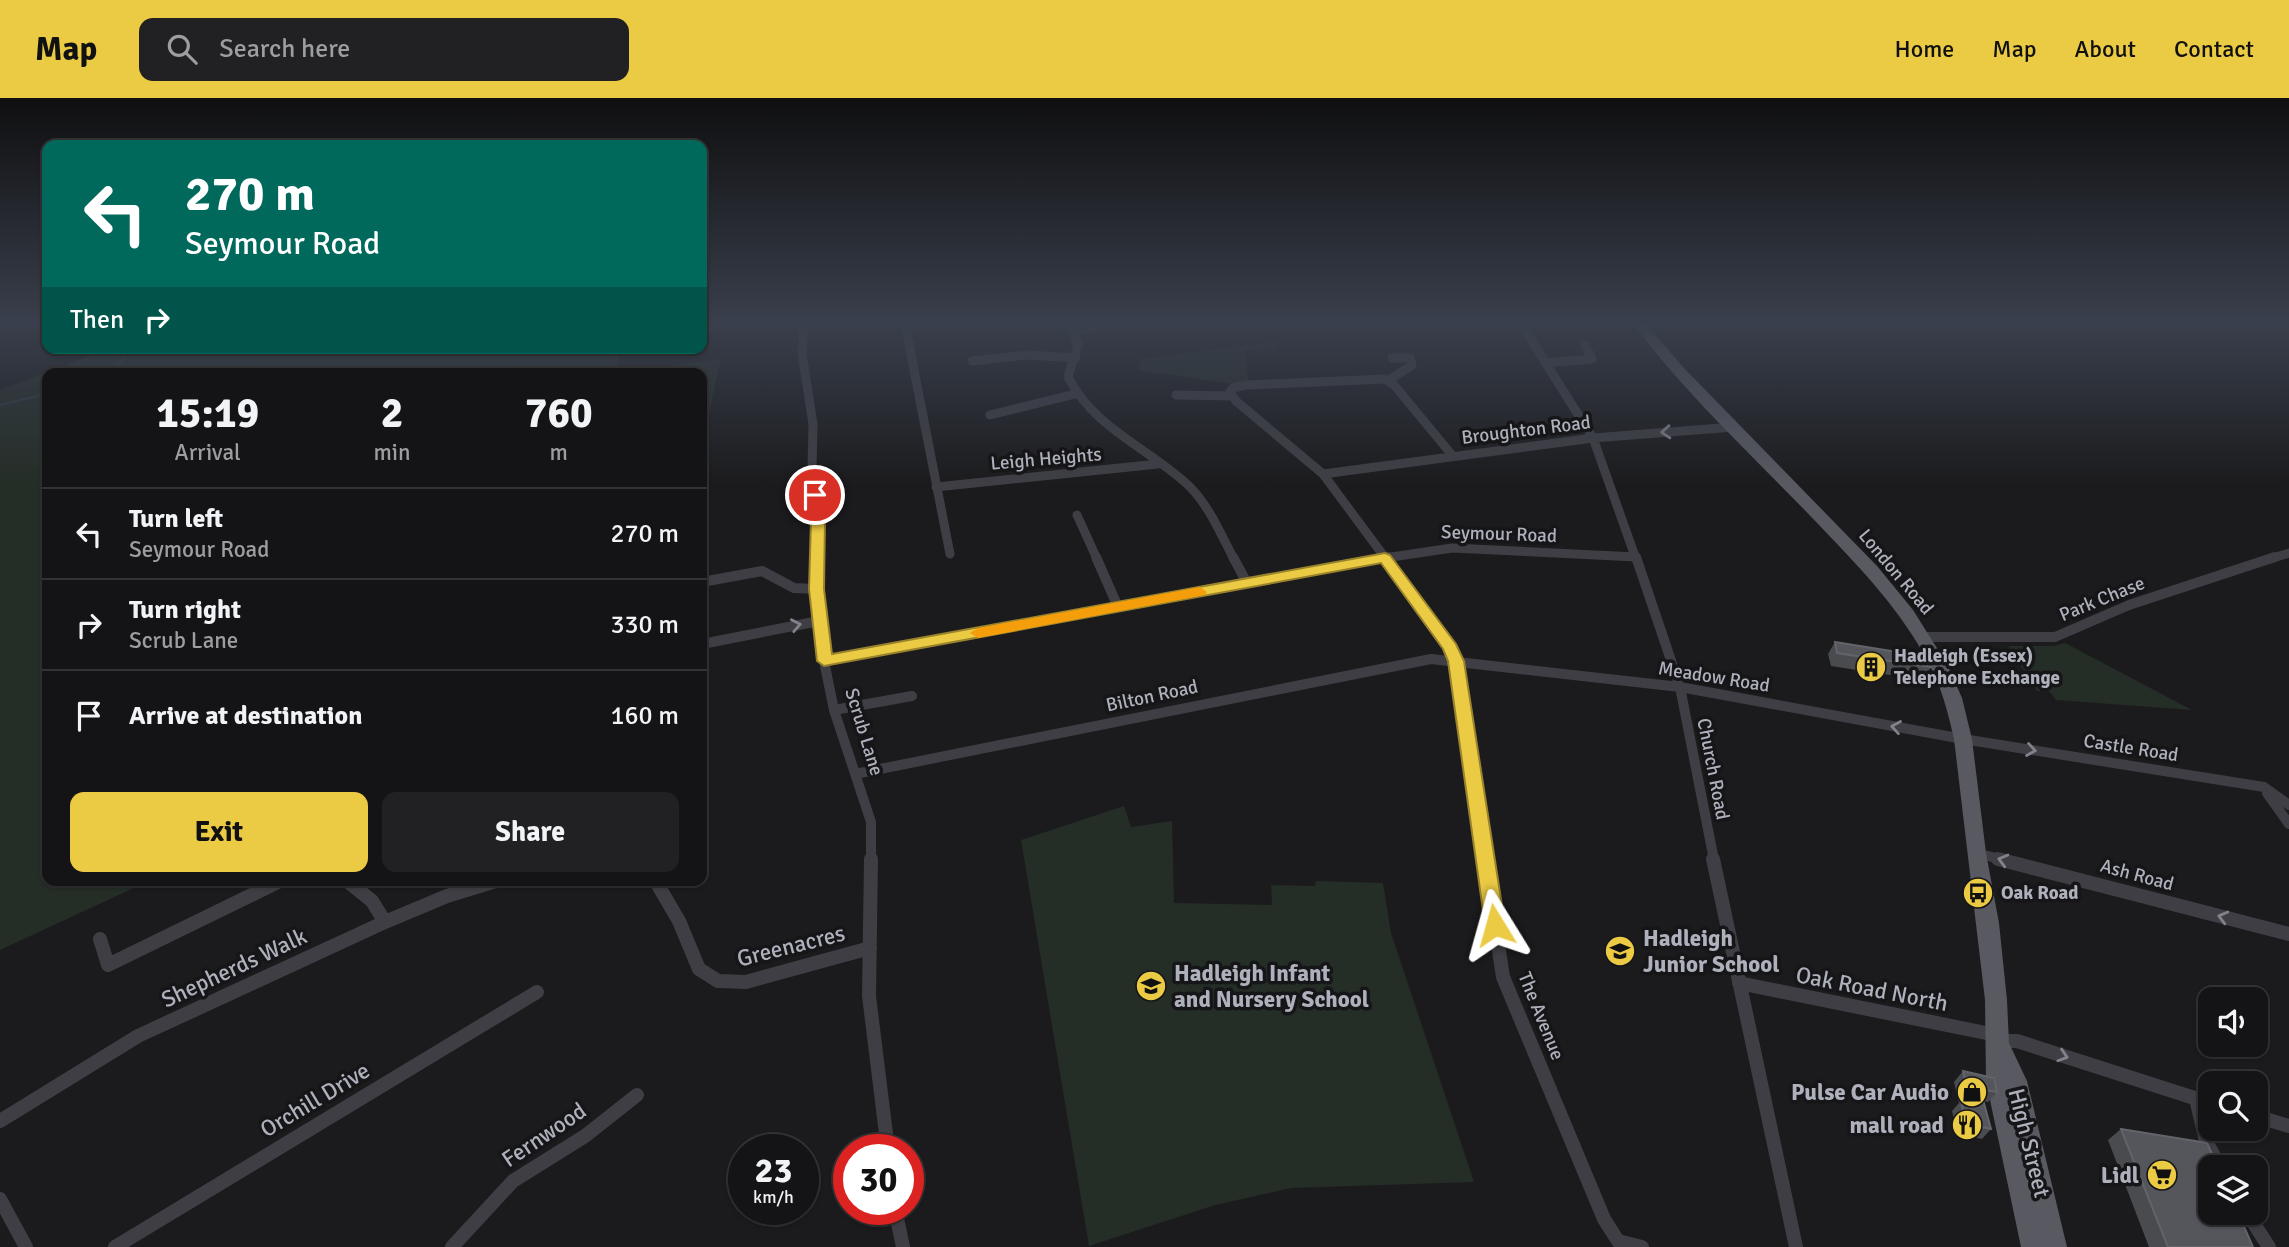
<!DOCTYPE html>
<html lang="en">
<head>
<meta charset="utf-8">
<style>
  body { margin:0; font-family:Signika,sans-serif; background:#212123; color:#f1f3f6; height:100vh; display:flex; flex-direction:column; font-size:26px; white-space:nowrap }
  * { box-sizing:border-box; margin:0 }
  p { font-size:23px; color:#9d9ea1 }
  .icon { flex:none; width:38px; height:38px; fill:none; stroke:currentColor; stroke-width:2; stroke-linecap:round; stroke-linejoin:round }
  .map { position:relative; flex:1; overflow:hidden }
  .side { position:absolute; left:42px; top:270px; width:665px; height:518px; display:flex; flex-direction:column; background:#141416; border-radius:14px; box-shadow:0 2px 5px #0004,0 0 0 2px #333335 }
  .side>* { flex:none }
  .banner { position:absolute; left:42px; top:42px; width:665px; height:214px; border-radius:14px; box-shadow:0 2px 5px #0004,0 0 0 2px #333335; background:#00695c; color:#fff; overflow:hidden }
  .tools { position:absolute; left:2198px; top:889px; display:grid; gap:14px }
  .tools a { display:grid; place-items:center; width:70px; height:70px; border-radius:14px; background:#141416; box-shadow:0 2px 5px #0004,0 0 0 2px #333335; font-size:35px }
  .speed { position:absolute; left:728px; top:1036px; display:flex; gap:14px; font-size:35px; font-weight:700; text-align:center }
  .speed>* { display:grid; place-content:center; width:91px; height:91px; border-radius:50%; background:#141416; box-shadow:0 2px 5px #0004,0 0 0 2px #333335; line-height:1 }
  .speed small { font-size:18px; font-weight:400 }
  .speed .limit { border:10px solid #d22; background:#fff; color:#111 }
  .pin { position:absolute; display:grid; place-items:center; width:60px; height:60px; color:#fff; margin:-30px; border:4px solid #fff; border-radius:50%; box-shadow:0 2px 7px #0007 }
  .me { position:absolute; width:77px; margin:-38px; rotate:352deg; stroke-linejoin:round; filter:drop-shadow(0 0 5px #0008) }
  .turn { display:flex; align-items:center; gap:24px; height:147px; padding:0 28px; font-size:32px }
  .turn .icon { width:91px; height:91px; stroke-width:2.5 }
  .turn b { display:block; font-size:49px; line-height:60px }
  .then { display:flex; align-items:center; height:66px; padding:0 28px; background:#0003; gap:14px; font-size:26px }
  .eta { display:flex; justify-content:space-evenly; align-items:center; height:119px; text-align:center }
  .eta b { font-size:42px; font-weight:700; line-height:49px }
  .primary-button { display:flex; gap:14px; margin-top:auto; padding:14px 28px }
  .primary-button a { flex:1; height:80px; border-radius:14px; background:#ebca44; color:#111; font-size:28px; font-weight:700; line-height:80px; text-align:center }
  .primary-button a+a { background:#212123; color:#f1f3f6 }
  ul { padding:0; list-style:none }
  li { display:flex; align-items:center; gap:21px; height:91px; padding:0 28px; border-top:2px solid #333335 }
  li div { flex:1 }
  li b { display:block; font-size:26px }
  li em { font-style:normal }
  header { display:flex; align-items:center; gap:42px; box-sizing:border-box; height:98px; padding:0 35px; background:#ebca44; color:#111 }
  header strong { font-size:33px }
  nav { display:flex; gap:38px; margin-inline-start:auto; font-size:24px }
  .search { width:490px; height:63px; background:#212123; display:flex; align-items:center; gap:18px; box-sizing:border-box; padding:0 24px; border-radius:14px; color:#9d9ea1; font-size:26px }
  .map>svg:first-child { display:block }
  .green { fill:#252d27 }
  .lines { fill:none; stroke-linecap:round; stroke-linejoin:round }
  .stream { stroke:#313741; stroke-width:2.5 }
  .minor-far2 { stroke:#3e3e44; stroke-width:9 }
  .minor-far1 { stroke:#3e3e44; stroke-width:10 }
  .minor { stroke:#3e3e44; stroke-width:14 }
  .primary { fill:#585961; fill-rule:evenodd }
  .wall { fill:#4a4b4f }
  .building { fill:#54565b; stroke:#62646a; stroke-width:2 }
  .oneway { stroke:#81828c }
  .route { fill:#ebca44; stroke:#99832c; stroke-width:2 }
  .slow { fill:#f59e0b }
  .labels { text-anchor:middle; dominant-baseline:central; stroke-width:7; stroke-linejoin:round; paint-order:stroke }
  .street-label { font-size:19px; fill:#aeb0bc; stroke:#161618 }
  .poi-label { font-size:19px; font-weight:bold; fill:#aeb0bc; stroke:#161618; text-anchor:start }
  .near-poi-label { font-size:23px; font-weight:bold; fill:#aeb0bc; stroke:#161618; text-anchor:end }
  .near-street-label { font-size:23px; fill:#aeb0bc; stroke:#161618 }
</style>
</head>
<body>
<header>
<strong>Map</strong>
<div class="search"><svg class="icon" aria-label="search" viewBox="0 0 24 24"><circle cx="10" cy="10" r="6"/><path d="M15 15l6 6"/></svg>Search here</div>
<nav><a>Home</a><a>Map</a><a>About</a><a>Contact</a></nav>
</header>
<div class="map">
<svg width="2289" height="1149" viewBox="0 0 2289 1149">
  <rect width="100%" height="100%" fill="#1b1b1d"/>
  <path class="green" d="M1276,243L1277,251L1244,252L1249,284L1233,286L1138,272L1141,261Z
    M110,250H619L617,275H47V782H151L0,852V292Z
    M721,261L702,347V275H628Z
    M2065,545L2192,612L2056,602L2050,594L2037,593L2008,548H2053Z
    M1124,708L1131,729L1172,723L1174,805L1272,807L1271,787L1315,788L1316,783L1383,785L1391,835L1474,1084L1291,1090L1215,1107L1089,1148L1021,742Z"/>
  <g class="lines">
    <path class="stream" d="M108,275L135,250
      M0,307L47,296"/>
    <path class="minor-far2" d="M804,226L802,255L813,326L812,372L818,422L817,461
      M905,226L950,456
      M1070,226L1078,246L1068,279C1095,331 1147,349 1188,387C1209,407 1221,437 1234,461
      M1521,226L1593,340L1636,461
      M1074,232L1112,226
      M702,235L710,231L711,226
      M972,263L1027,257L1076,260
      M1545,265L1592,261L1585,247
      M1389,282L1412,267L1410,260H1392
      M1176,297L1232,298
      M990,317L1075,296
      M1323,376L1593,340L1734,329
      M936,389L1158,366
      M1077,417L1097,461
      M1378,461L1452,450L1636,459
      M1386,461L1323,376L1236,303L1230,294L1233,290L1246,287L1385,281L1394,287L1452,357
      M2270,461L2289,455"/>
    <path class="minor-far1" d="M817,459L816,491L824,563L834,612L871,724V762
      M1096,459L1118,509
      M1233,459L1247,485
      M1384,459L1451,550L1456,563L1486,762
      M1636,459L1680,589L1714,762
      M702,484L762,473L794,490L816,491
      M1922,539H2055L2129,507L2275,459
      M702,546L819,523
      M824,563L1388,459
      M834,612L912,598
      M855,676L1431,561L1680,589L1963,641L2264,689L2289,707
      M2267,695L2289,726
      M1976,755L2004,762"/>
    <path class="minor" d="M871,761L869,898L888,1052
      M1485,761L1503,879L1604,1121L1618,1143L1642,1149
      M1713,761L1796,1149
      M1998,761L2289,836
      M346,782L372,803L385,824
      M655,782L679,823L699,871L718,883L746,884L870,850
      M100,841L108,867L282,782
      M1739,885L1996,937
      M1997,943H2017L2210,1005
      M2196,1001L2206,1043L2220,1069
      M2256,1018L2289,1028
      M0,1023L138,938L385,824L447,798L499,782
      M0,1101L26,1149
      M895,1111L903,1149
      M2247,1115L2269,1149
      M115,1149L537,894
      M452,1149L513,1083L585,1038L637,997"/>
    <path class="primary" d="M1633,226H1646L1683,269L1877,468L1913,512L1947,566L1962,600L1972,641L1986,755L1999,825L2007,902L2009,945L2027,983L2067,1149H2021L1986,983L1985,902L1954,641C1948,615 1942,590 1929,566C1902,513 1861,471 1821,429C1758,363 1688,299 1633,226Z"/>
  </g>
  <path class="wall" d="M1835,544L1931,569L1923,582L1831,568L1828,556Z
    M1963,973L1997,994L1988,1004L1984,1003L1991,1031L1982,1041L1957,1035L1952,1013L1959,1005L1954,984Z
    M2121,1031L2253,1149H2149L2108,1042Z"/>
  <path class="building" d="M1835,544L1928,559L1931,569L1837,555Z
    M1963,973L1994,980L1997,994L1980,991L1991,1031L1966,1026L1961,1003L1970,1005Z
    M2121,1031L2207,1045L2218,1069H2210V1115H2238L2253,1149H2168Z"/>
  <defs><path id="oneway-chevron" d="M-2-3.5L2.5 0L-2 3.5" fill="none" stroke-width="1.6" stroke-linecap="round" stroke-linejoin="round" transform="scale(1.75)"/></defs>
  <g class="oneway">
    <use href="#oneway-chevron" transform="translate(1666 334) rotate(176)"/>
    <use href="#oneway-chevron" transform="translate(796 527) rotate(-11)"/>
    <use href="#oneway-chevron" transform="translate(1896 629) rotate(-170)"/>
    <use href="#oneway-chevron" transform="translate(2031 652) rotate(9)"/>
    <use href="#oneway-chevron" transform="translate(2003 762) rotate(-165)"/>
    <use href="#oneway-chevron" transform="translate(2223 819) rotate(-165)"/>
    <use href="#oneway-chevron" transform="translate(2063 958) rotate(18)"/>
  </g>
  <linearGradient id="sky" x2="0" y2="1"><stop stop-color="#0f0f10"/><stop offset="0.58" stop-color="#393f4c"/><stop offset="1" stop-color="#393f4c" stop-opacity="0"/></linearGradient>
  <rect width="2289" height="387" fill="url(#sky)"/>
  <path class="route" d="M815,393L822,397L825,422L824,491L832,556L1385,455L1390,457L1456,546L1464,563L1505,827L1502,832L1495,835L1488,832L1485,827L1448,563L1443,551L1381,465L824,568L817,563L809,491L811,422L808,397Z"/>
  <path class="slow" d="M1200,489L1207,494L1205,497L978,540L970,535L978,530Z"/>
  <defs>
    <g id="building-disc" transform="scale(1.575)"><circle r="9.5" fill="#ebca44" stroke="#161618"/><path d="M-4-6H4V6H1V3H-1V6H-4ZM-2.5-4.3h1.7v1.8h-1.7ZM.8-4.3h1.7v1.8H.8ZM-2.5-1h1.7V.8h-1.7ZM.8-1h1.7V.8H.8Z" fill="#111"/></g>
    <g id="bus-disc" transform="scale(1.575)"><circle r="9.5" fill="#ebca44" stroke="#161618"/><path d="M-5-6H5V4H4V6H2V4H-2V6H-4V4H-5ZM-3.5-4V0h7V-4ZM-3.5 1.2v1.5H-2V1.2ZM2 1.2v1.5H3.5V1.2Z" fill="#111"/></g>
    <g id="school-disc" transform="scale(1.575)"><circle r="9.5" fill="#ebca44" stroke="#161618"/><path d="M0-5L7-2L0 1L-7-2ZM-4 1L0 2.5L4 1V4Q0 6-4 4Z" fill="#111"/></g>
    <g id="shop-disc" transform="scale(1.575)"><circle r="9.5" fill="#ebca44" stroke="#161618"/><path d="M-5-2.5h2.3a2.7 3.5 0 0 1 5.4 0H5L5.5 6h-11ZM-1.5-2.5h3a1.5 2.3 0 0 0-3 0Z" fill="#111"/></g>
    <g id="restaurant-disc" transform="scale(1.575)"><circle r="9.5" fill="#ebca44" stroke="#161618"/><path d="M-5-6h1v4h1v-4h1v4h1v-4h1v5L-1.5 .5V6h-2V.5L-5-1ZM5-6V6H3V1.5H1.5Q1.5-4 5-6Z" fill="#111"/></g>
    <g id="supermarket-disc" transform="scale(1.575)"><circle r="9.5" fill="#ebca44" stroke="#161618"/><path d="M-6-5.5h2.5l.6 2H6L4.5 2H-2.5L-4.4-4H-6ZM-1.5 3.2a1.3 1.3 0 1 0 .1 0ZM3 3.2a1.3 1.3 0 1 0 .1 0Z" fill="#111"/></g>
  </defs>
  <g fill-rule="evenodd">
    <use href="#building-disc" x="1871" y="569"/>
    <use href="#bus-disc" x="1978" y="795"/>
    <use href="#school-disc" x="1620" y="853"/>
    <use href="#school-disc" x="1151" y="888"/>
    <use href="#shop-disc" x="1972" y="994"/>
    <use href="#restaurant-disc" x="1967" y="1027"/>
    <use href="#supermarket-disc" x="2162" y="1077"/>
  </g>
  <g class="labels">
    <g class="street-label">
      <text transform="translate(1526 332) rotate(-7)">Broughton Road</text>
      <text transform="translate(1046 361) rotate(-5)">Leigh Heights</text>
      <text transform="translate(1499 436) rotate(2)">Seymour Road</text>
      <text transform="translate(1896 474) rotate(50)">London Road</text>
      <text transform="translate(2102 501) rotate(-22)">Park Chase</text>
      <text transform="translate(1714 579) rotate(9)">Meadow Road</text>
      <text transform="translate(1152 598) rotate(-12)">Bilton Road</text>
      <text transform="translate(864 634) rotate(73)">Scrub Lane</text>
      <text transform="translate(2131 650) rotate(9)">Castle Road</text>
      <text transform="translate(1713 671) rotate(79)">Church Road</text>
      <text transform="translate(2137 777) rotate(15)">Ash Road</text>
      <text transform="translate(1541 918) rotate(68)">The Avenue</text>
    </g>
    <g class="poi-label">
      <text x="1894" y="558">Hadleigh (Essex)<tspan x="1894" dy="22">Telephone Exchange</tspan></text>
      <text x="2001" y="795">Oak Road</text>
    </g>
    <g class="near-poi-label">
      <text x="1643" y="840" text-anchor="start">Hadleigh<tspan x="1643" dy="26">Junior School</tspan></text>
      <text x="1174" y="875" text-anchor="start">Hadleigh Infant<tspan x="1174" dy="26">and Nursery School</tspan></text>
      <text x="1949" y="994">Pulse Car Audio</text>
      <text x="1944" y="1027">mall road</text>
      <text x="2139" y="1077">Lidl</text>
    </g>
    <g class="near-street-label">
      <text transform="translate(791 848) rotate(-14)">Greenacres</text>
      <text transform="translate(234 870) rotate(-25)">Shepherds Walk</text>
      <text transform="translate(1872 891) rotate(11)">Oak Road North</text>
      <text transform="translate(315 1002) rotate(-31)">Orchill Drive</text>
      <text transform="translate(544 1037) rotate(-34)">Fernwood</text>
      <text transform="translate(2029 1045) rotate(76)">High Street</text>
    </g>
  </g>
</svg>
<div class="tools">
<a><svg class="icon" aria-label="sound" viewBox="0 0 24 24"><path d="M4 9h4l5-4v14l-5-4H4zM17 9q2 3 0 6"/></svg></a>
<a><svg class="icon" aria-label="search" viewBox="0 0 24 24"><circle cx="10" cy="10" r="6"/><path d="M15 15l6 6"/></svg></a>
<a><svg class="icon" aria-label="layers" viewBox="0 0 24 24"><path d="M12 4l9 5-9 5-9-5zM3 14l9 5 9-5"/></svg></a>
</div>
<div class="speed"><div>23<small>km/h</small></div><div class="limit">30</div></div>
<div class="pin" style="left:815px;top:397px;background:#d93025"><svg class="icon" aria-label="arrive" viewBox="0 0 24 24"><path d="M6 21V4h12l-3 4 3 4H6"/></svg></div>
<svg class="me" style="left:1495px;top:827px" viewBox="-20 -20 40 40"><path d="M0-17L14 15 0 8-14 15z" fill="#ebca44" stroke="#fff" stroke-width="4"/></svg>
<div class="banner">
<div class="turn"><svg class="icon" aria-label="left" viewBox="0 0 24 24"><path d="M17 20v-9H6M10 6l-5 5 5 5"/></svg><div><b>270 m</b>Seymour Road</div></div>
<div class="then">Then<svg class="icon" aria-label="right" viewBox="0 0 24 24"><path d="M7 20v-9h11M14 6l5 5-5 5"/></svg></div>
</div>
<section class="side">
<div class="eta">
<div><b>15:19</b><p>Arrival</p></div>
<div><b>2</b><p>min</p></div>
<div><b>760</b><p>m</p></div>
</div>
<ul>
<li><svg class="icon" aria-label="left" viewBox="0 0 24 24"><path d="M17 20v-9H6M10 6l-5 5 5 5"/></svg><div><b>Turn left</b><p>Seymour Road</p></div><em>270 m</em></li>
<li><svg class="icon" aria-label="right" viewBox="0 0 24 24"><path d="M7 20v-9h11M14 6l5 5-5 5"/></svg><div><b>Turn right</b><p>Scrub Lane</p></div><em>330 m</em></li>
<li><svg class="icon" aria-label="arrive" viewBox="0 0 24 24"><path d="M6 21V4h12l-3 4 3 4H6"/></svg><div><b>Arrive at destination</b></div><em>160 m</em></li>
</ul>
<div class="primary-button"><a>Exit</a><a>Share</a></div>
</section>
</div>
</body>
</html>
